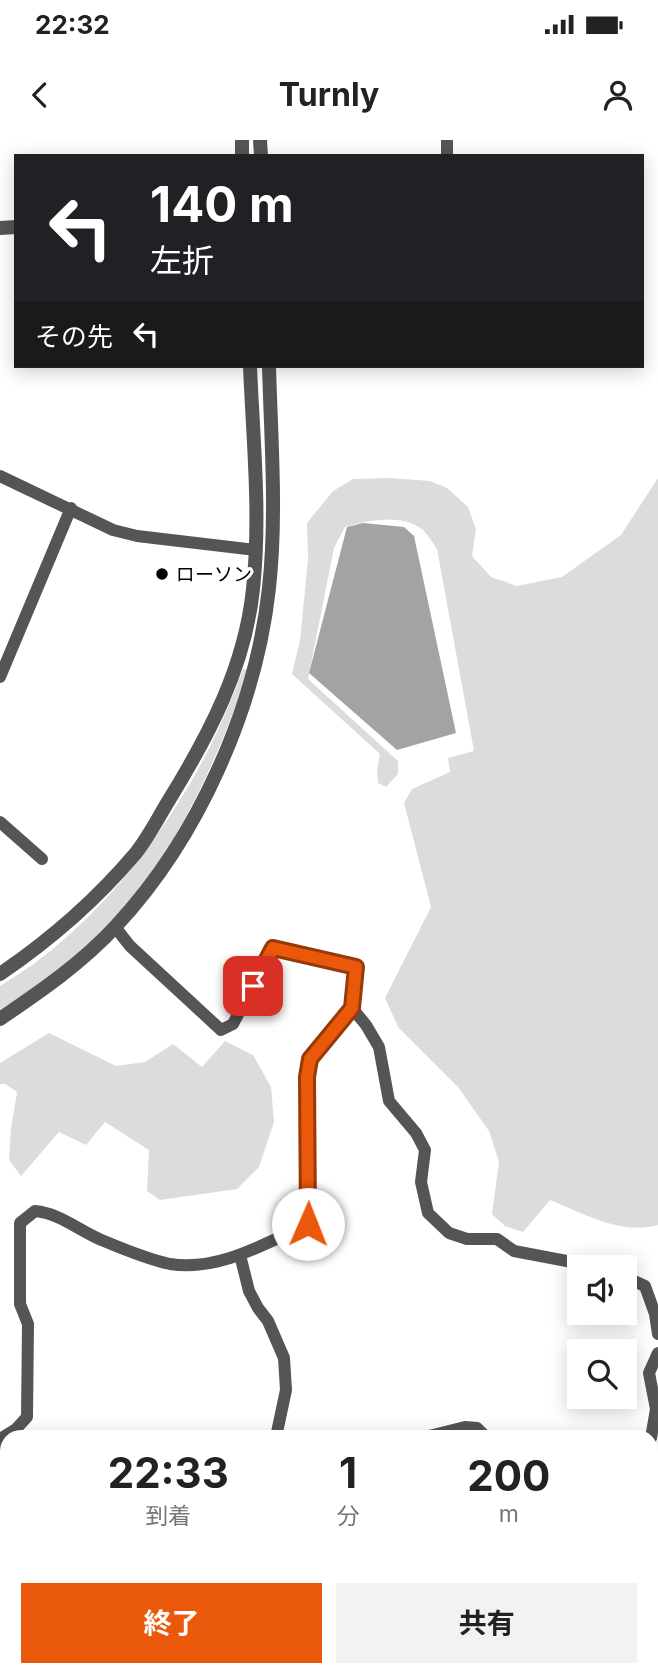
<!DOCTYPE html>
<html lang="ja">
<head>
<meta charset="utf-8">
<style>
  body { margin:0; font-family:Inter,"Noto Sans JP",sans-serif; background:#f2f2f2; color:#222; height:100vh; display:flex; flex-direction:column; font-size:26px; white-space:nowrap }
  * { box-sizing:border-box; margin:0 }
  p { font-size:23px; color:#767676 }
  .icon { flex:none; width:38px; height:38px; fill:none; stroke:currentColor; stroke-width:2; stroke-linecap:round; stroke-linejoin:round }
  .map { position:relative; flex:1; overflow:hidden }
  .details { position:absolute; left:0px; top:1290px; width:658px; height:247px; display:flex; flex-direction:column; background:#fff; border-radius:21px 21px 0 0; box-shadow:0 4px 18px #0003 }
  .details>* { flex:none }
  .hud { position:absolute; left:14px; top:14px; width:630px; height:214px; border-radius:0px; box-shadow:0 4px 18px #0003; background:#202124; color:#fff; overflow:hidden }
  .fabs { position:absolute; left:567px; top:1115px; display:grid; gap:14px }
  .fabs a { display:grid; place-items:center; width:70px; height:70px; border-radius:0px; background:#fff; box-shadow:0 4px 18px #0003; font-size:35px }
  .pin { position:absolute; display:grid; place-items:center; width:60px; height:60px; color:#fff; margin:-30px; border-radius:14px; box-shadow:0 4px 10px #0006 }
  .me { position:absolute; width:77px; margin:-38px; rotate:1deg; stroke-linejoin:round; filter:drop-shadow(0 0 5px #0008) }
  .turn { display:flex; align-items:center; gap:24px; height:147px; padding:0 21px; font-size:32px }
  .turn .icon { width:91px; height:91px; stroke-width:2.5 }
  .turn b { display:block; font-size:49px; line-height:60px }
  .then { display:flex; align-items:center; height:66px; padding:0 21px; background:#0003; gap:14px; font-size:26px }
  .eta { display:flex; justify-content:space-evenly; align-items:center; height:119px; text-align:center }
  .eta b { font-size:42px; font-weight:700; line-height:49px }
  .cta { display:flex; gap:14px; margin-top:auto; padding:14px 21px }
  .cta a { flex:1; height:80px; border-radius:0px; background:#ea580c; color:#fff; font-size:28px; font-weight:700; line-height:80px; text-align:center }
  .cta a+a { background:#f2f2f2; color:#222 }
  .status { display:flex; justify-content:space-between; align-items:center; height:49px; padding:0 35px; background:#fff; direction:ltr }
  .status svg { height:19px; fill:currentColor }
  header { display:flex; justify-content:space-between; align-items:center; height:91px; padding:0 21px; background:#fff; font-size:32px; font-weight:700 }
  .map>svg:first-child { display:block }
  .green { fill:#dcdcdc }
  .water { fill:#a3a3a3 }
  .lines { fill:none; stroke-linecap:round; stroke-linejoin:round }
  .river { stroke:#a3a3a3; stroke-width:24 }
  .minor { stroke:#555; stroke-width:12 }
  .tertiary { stroke:#555; stroke-width:14 }
  .primary { stroke:#000; stroke-width:18 }
  .tram { stroke:#000; stroke-width:2 }
  .route-casing { stroke:#983908; stroke-width:18 }
  .route { stroke:#ea580c; stroke-width:12 }
  .poi-dot { fill:#000; stroke:#fff; stroke-width:2.5 }
  .labels { text-anchor:middle; dominant-baseline:central; stroke-width:6; stroke-linejoin:round; paint-order:stroke }
  .poi-label { font-size:19px; fill:#000; stroke:#fff; text-anchor:start }
</style>
</head>
<body>
<div class="status"><b>22:32</b><svg viewBox="0 0 49 12"><path d="M0 12V9h3v3zM5 12V6h3v6zM10 12V3h3v9zM15 12V0h3v12zM26 1h20v11H26zM47 4h2v5h-2z"/></svg></div>
<header><svg class="icon" aria-label="back" viewBox="0 0 24 24"><path d="M15 5l-7 7 7 7"/></svg>Turnly<svg class="icon" aria-label="person" viewBox="0 0 24 24"><circle cx="12" cy="8" r="4"/><path d="M4 21q1-7 8-7t8 7"/></svg></header>
<div class="map">
<svg width="658" height="1535" viewBox="0 0 658 1535">
  <rect width="100%" height="100%" fill="#fff"/>
  <path class="green" d="M390,338L430,341L447,348L468,367L476,389L472,416L491,437L517,446L562,437L621,395L658,338V1085C620,1095 585,1074 550,1060L523,1092L505,1086L492,1074L499,1022L489,991L458,947L398,887L385,858L431,767L404,663L412,649L450,632L448,618L474,611L437,409C433,403 428,395 423,390C402,373 368,380 345,387L334,408L308,539L398,621V634L386,647L378,643L377,632L380,614L292,534L300,500L308,420L307,383L333,351L353,339Z
    M243,529L248,530C216,629 159,748 78,816C54,836 26,853 0,872V846C13,837 28,829 40,819C132,749 205,637 243,529Z
    M49,893L116,926L145,922L173,904L202,927L225,901L253,915L271,947L274,982L259,1027L237,1049L160,1060L147,1051L149,1010L105,982L86,1005L59,992L21,1036L9,1020L11,989L17,952L5,944H0V923Z"/>
  <path class="water" d="M363,383L404,387L414,396L456,593L397,610L309,533L347,387Z"/>
  <g class="lines">
    <path class="river" d="M651,1409L658,1406
      M442,1535L447,1530"/>
    <path class="minor" d="M447,0V16
      M0,336L113,390L137,396L256,410
      M0,537L71,368
      M0,682L42,719
      M115,787L130,806L221,890L233,884L273,808L356,827L352,868L366,885L379,907L389,961L416,993L425,1010L421,1042L428,1073L449,1093L467,1099H497L514,1111L598,1127
      M240,1115L249,1151L258,1168L268,1181L284,1218L286,1250L276,1297
      M625,1137L645,1146L655,1174L658,1194
      M425,1297L465,1287L477,1288L486,1297
      M651,1298L656,1269L649,1233L658,1213
      M0,1299L16,1289L27,1277L28,1184L20,1164V1083L35,1071C60,1073 81,1092 104,1101C123,1109 151,1120 170,1124C218,1132 266,1103 308,1084L307,937L310,919L352,868
      M651,1336L658,1342
      M0,1354L6,1298
      M651,1388L658,1385
      M0,1447L7,1471
      M367,1535V1530"/>
    <path class="tertiary" d="M242,0V16
      M260,0L261,16
      M0,88L16,87
      M0,834C50,800 96,760 135,714C148,698 158,678 169,660C209,595 245,527 253,449C261,375 253,300 250,226
      M0,879C41,851 82,823 116,786C198,698 256,568 269,448C277,375 271,300 269,226
      M32,1530L35,1535"/>
    <path class="primary" d="M651,1441L658,1438
      M651,1471L658,1468
      M0,1514H7
      M197,1530L268,1535
      M380,1535L411,1530
      M500,1535L514,1530"/>
    <path class="tram" d="M651,1449L658,1446
      M0,1520L7,1521
      M86,1530L137,1535
      M433,1535L455,1530
      M464,1535L483,1530"/>
  </g>
  <g class="lines">
    <g class="route-casing">
      <path id="route" d="M253,846L273,808L356,827L352,868L310,919L307,937L308,1084"/>
    </g>
    <use href="#route" class="route"/>
  </g>
  <circle class="poi-dot" cx="162" cy="434" r="7"/>
  <g class="labels">
    <g class="poi-label">
      <text x="176" y="434">ローソン</text>
    </g>
  </g>
</svg>
<div class="fabs">
<a><svg class="icon" aria-label="sound" viewBox="0 0 24 24"><path d="M4 9h4l5-4v14l-5-4H4zM17 9q2 3 0 6"/></svg></a>
<a><svg class="icon" aria-label="search" viewBox="0 0 24 24"><circle cx="10" cy="10" r="6"/><path d="M15 15l6 6"/></svg></a>
</div>
<div class="pin" style="left:253px;top:846px;background:#d93025"><svg class="icon" aria-label="arrive" viewBox="0 0 24 24"><path d="M6 21V4h12l-3 4 3 4H6"/></svg></div>
<svg class="me" style="left:308px;top:1084px" viewBox="-20 -20 40 40"><circle r="19" fill="#fff"/><path d="M0-13L10 11 0 6-10 11z" fill="#ea580c"/></svg>
<div class="hud">
<div class="turn"><svg class="icon" aria-label="left" viewBox="0 0 24 24"><path d="M17 20v-9H6M10 6l-5 5 5 5"/></svg><div><b>140 m</b>左折</div></div>
<div class="then">その先<svg class="icon" aria-label="left" viewBox="0 0 24 24"><path d="M17 20v-9H6M10 6l-5 5 5 5"/></svg></div>
</div>
<section class="details">
<div class="eta">
<div><b>22:33</b><p>到着</p></div>
<div><b>1</b><p>分</p></div>
<div><b>200</b><p>m</p></div>
</div>
<div class="cta"><a>終了</a><a>共有</a></div>
</section>
</div>
</body>
</html>
